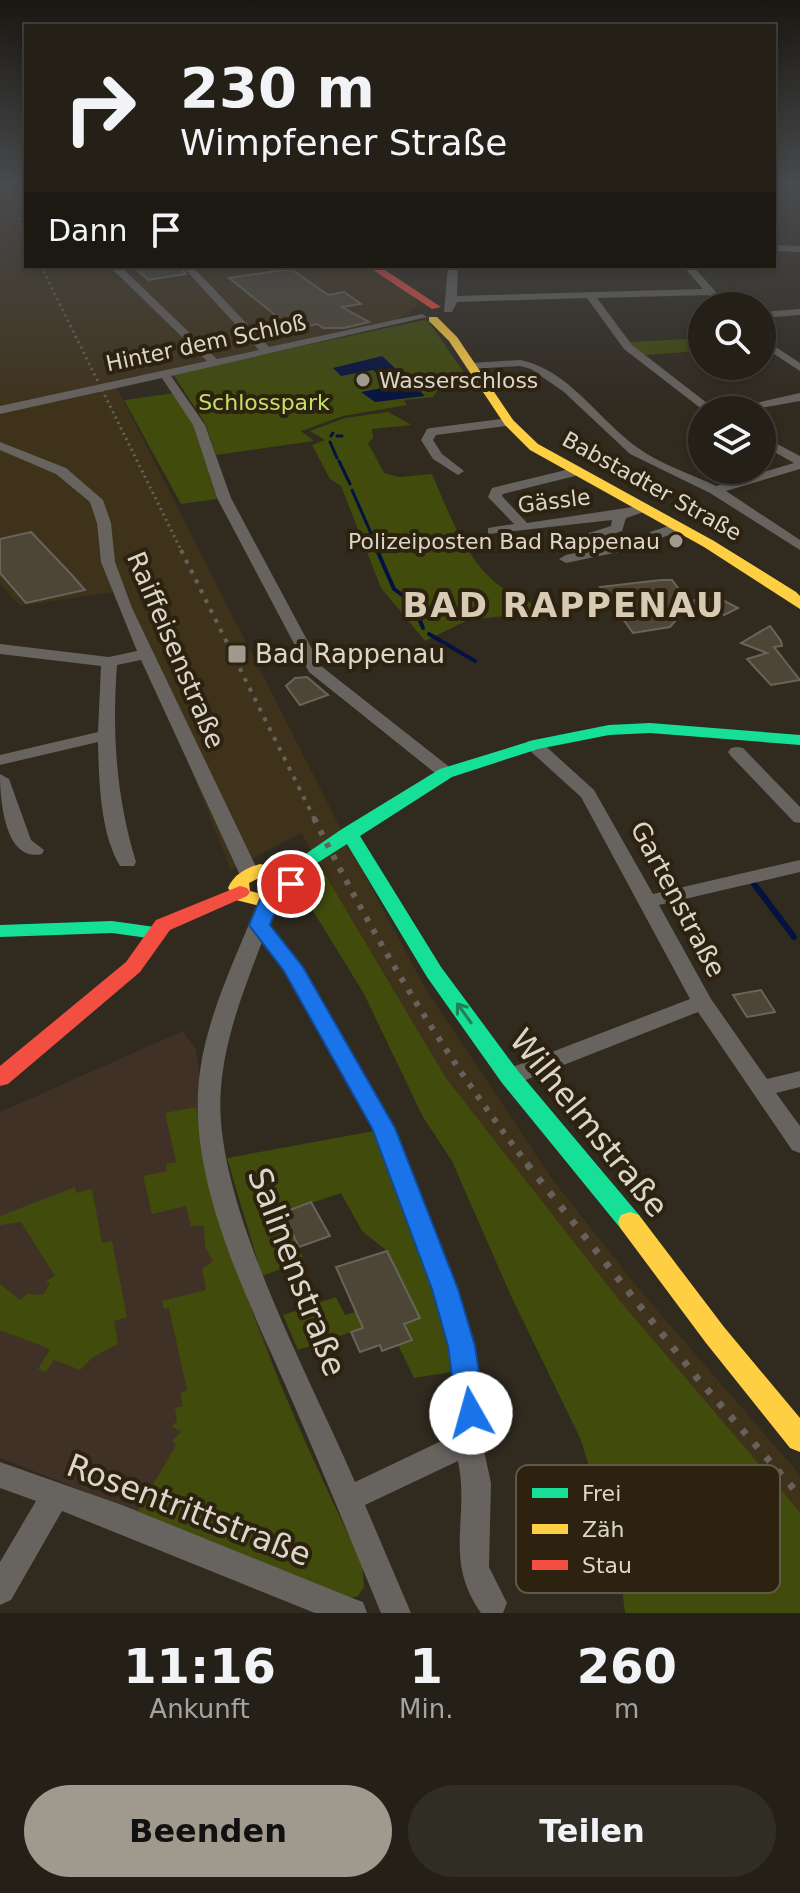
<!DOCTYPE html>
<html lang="de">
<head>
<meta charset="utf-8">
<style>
  body { margin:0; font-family:"DejaVu Sans",sans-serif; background:#302d24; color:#f1f3f6; height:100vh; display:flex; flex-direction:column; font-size:30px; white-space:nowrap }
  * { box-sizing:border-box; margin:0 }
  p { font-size:26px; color:#a3a3a1 }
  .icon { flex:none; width:44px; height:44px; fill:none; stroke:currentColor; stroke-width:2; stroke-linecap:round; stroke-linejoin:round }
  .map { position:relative; height:1613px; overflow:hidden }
  .drawer { display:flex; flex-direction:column; background:#242017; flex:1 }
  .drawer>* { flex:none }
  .banner { position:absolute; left:24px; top:24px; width:752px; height:244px; border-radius:0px; box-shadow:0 4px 12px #0003,0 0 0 2px #413e36; background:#242017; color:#f1f3f6; overflow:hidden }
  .fabs { position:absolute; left:688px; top:292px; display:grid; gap:16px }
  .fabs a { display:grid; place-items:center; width:88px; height:88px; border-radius:50%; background:#242017; box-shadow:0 4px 12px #0003,0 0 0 2px #413e36; font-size:40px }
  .pin { position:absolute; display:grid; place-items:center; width:68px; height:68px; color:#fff; margin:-34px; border:4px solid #fff; border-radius:50%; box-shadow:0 2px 8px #0007 }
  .me { position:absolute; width:88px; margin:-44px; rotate:353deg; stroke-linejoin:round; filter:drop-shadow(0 0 6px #0008) }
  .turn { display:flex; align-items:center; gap:28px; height:168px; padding:0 24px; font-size:36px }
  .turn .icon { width:104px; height:104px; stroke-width:2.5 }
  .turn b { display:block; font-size:56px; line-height:68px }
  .then { display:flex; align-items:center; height:76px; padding:0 24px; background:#0003; gap:16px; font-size:30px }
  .eta { display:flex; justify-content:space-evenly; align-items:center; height:136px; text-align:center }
  .eta b { font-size:48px; font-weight:600; line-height:56px }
  .action { display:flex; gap:16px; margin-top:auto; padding:16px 24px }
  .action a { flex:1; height:92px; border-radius:48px; background:#a09a8e; color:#111; font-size:32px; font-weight:600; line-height:92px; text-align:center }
  .action a+a { background:#302d24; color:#f1f3f6 }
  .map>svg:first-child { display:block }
  .built { fill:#3f321b }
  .medical { fill:#3f3125 }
  .green { fill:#404b0c }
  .water { fill:#041240 }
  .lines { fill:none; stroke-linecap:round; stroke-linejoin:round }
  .stream-far2 { stroke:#041240; stroke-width:3 }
  .stream-far1 { stroke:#041240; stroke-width:4 }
  .stream { stroke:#041240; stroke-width:6 }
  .building { fill:#4d4637; stroke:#69645a; stroke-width:2 }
  .street { fill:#67635f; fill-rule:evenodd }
  .fast { fill:#16e098; fill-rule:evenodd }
  .slow { fill:#ffcf43; fill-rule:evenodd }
  .jam { fill:#f24e42; fill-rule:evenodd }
  .rail-far3 { stroke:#66615a; stroke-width:3; stroke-dasharray:2 4; stroke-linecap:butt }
  .rail-far2 { stroke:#66615a; stroke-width:4; stroke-dasharray:4 7; stroke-linecap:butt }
  .rail-far1 { stroke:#66615a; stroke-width:6; stroke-dasharray:5 9; stroke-linecap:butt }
  .rail { stroke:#66615a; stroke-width:7; stroke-dasharray:6 12; stroke-linecap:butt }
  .oneway { stroke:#218154 }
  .route { fill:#1a73e8; stroke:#114b97; stroke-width:2 }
  .poi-dot { fill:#a09a8e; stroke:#2c220f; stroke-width:3 }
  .labels { text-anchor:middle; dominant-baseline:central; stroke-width:8; stroke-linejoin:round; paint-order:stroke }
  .far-street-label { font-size:22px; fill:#dcd6ca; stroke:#2c220f }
  .far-poi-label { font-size:22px; fill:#dcd6ca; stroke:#2c220f; text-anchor:start }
  .far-park-label { font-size:22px; fill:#c2e165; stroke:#2c220f }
  .street-label { font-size:26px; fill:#dcd6ca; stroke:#2c220f }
  .poi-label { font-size:26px; fill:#dcd6ca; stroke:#2c220f; text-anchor:start }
  .near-street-label { font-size:32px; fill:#dcd6ca; stroke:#2c220f }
  .district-label { font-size:34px; font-weight:bold; letter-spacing:2px; fill:#d8cbb4; stroke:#2c220f }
  .key { fill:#2c220f; stroke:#615847; stroke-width:2 }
  .key-label { font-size:22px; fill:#dcd6ca }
</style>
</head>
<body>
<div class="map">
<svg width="800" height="1613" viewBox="0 0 800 1613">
  <rect width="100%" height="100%" fill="#302a1f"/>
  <path class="built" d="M0,184H26V266H368L411,292L419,305L397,320L110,382L116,386L352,851L427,991L552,1179L639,1289L800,1475V1512L620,1301L446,1078L301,833L231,870L120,591L20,606L0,583Z"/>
  <path class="medical" d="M183,1031L196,1049L210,1171L348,1595L0,1458V1112Z"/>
  <path class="green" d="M424,320L433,323L427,324L431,325L469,380L443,383L433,397L404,400L407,405L343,416L301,431L314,441L216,455L205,423L173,374Z
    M687,339L702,341V351L643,355L629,342Z
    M175,393L193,425L217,499L181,504L124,400Z
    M388,412L412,425L372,429L373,438L368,443L384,473L399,477L432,474C448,511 466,561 500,586C514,596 530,600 543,612L468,620L425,641L381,588L341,486L330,479L312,445L325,440L310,431L345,418Z
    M322,869L446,1078L620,1301L800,1512V1613H625L619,1565L581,1440L511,1296L452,1161L423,1117L364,994L299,888L310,874Z
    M196,1107C222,1265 293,1419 362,1563L364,1587L358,1596L348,1599L136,1514L176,1445L172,1441L181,1432L172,1427L177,1420L175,1408L183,1406L180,1393L187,1390L169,1308L164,1309L162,1301L206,1290L202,1269L213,1261L205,1246L204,1226H191L186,1206L152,1214L143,1176L167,1171L166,1164L176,1162L165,1113Z
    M374,1131L418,1239L458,1371L414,1378L398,1345L412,1340L404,1324L420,1318L387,1251L362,1231L341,1193L282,1213L304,1260L262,1276L227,1158Z
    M75,1187L76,1193L92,1189L102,1243L112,1241L127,1317L114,1321L118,1344L93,1357L80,1370L54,1360L46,1372L38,1369L50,1349L0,1330V1284L20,1300L27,1294L43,1295L50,1284L46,1281L55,1276L21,1222L0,1225V1216Z
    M336,1297L345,1315L356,1312L363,1328L298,1350L283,1315Z"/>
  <path class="water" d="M382,356L425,396L375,402L361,392L393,386L373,370L341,376L333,368Z"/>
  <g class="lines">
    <path class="stream-far2" d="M331,436L333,433
      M337,436H342
      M330,442L337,458
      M339,461L350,484
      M352,490L374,540
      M375,544L378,552"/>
    <path class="stream-far1" d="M377,550L394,589L413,603L423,628
      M429,634L475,661"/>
    <path class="stream" d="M754,884L794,937"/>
  </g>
  <path class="building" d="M133,266H179L186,274L148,280Z
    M291,269L328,295L344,292L361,304L342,307L369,322L344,328H323L317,324L300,328L279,318L229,278Z
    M126,349L142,360L139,361L146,366L120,372L112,367L106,353Z
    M31,532L70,573L85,590L26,603L0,573V539Z
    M661,580H672L688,601L719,598L738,608L724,615L718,611L681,614L670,627L633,633L600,587Z
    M770,626L781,641L782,646L774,647L800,680L771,685L747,659L767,653L741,643Z
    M307,677L328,695L300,705L286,686L295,678Z
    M761,990L775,1012L747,1017L733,995Z
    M311,1202L330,1236L299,1247L282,1213Z
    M387,1251L420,1318L404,1324L412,1340L382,1351L380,1345L360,1352L351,1332L363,1328L336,1267Z"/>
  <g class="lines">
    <path class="street" d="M774,245L800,246V252L774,251Z
      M109,266H120L217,359L259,350L182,266H192L269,347L422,314L427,317L171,376L205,425L231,498L321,666L452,769L455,773L452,777H440L309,672L217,498L193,425L162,378L0,414V406L207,361Z
      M448,266H458L457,296L703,289L683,266H693L728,306H717L708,295L597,298L632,345L716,410H703L624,349L587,298L457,302L452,312H444Z
      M800,309V315L762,318V312Z
      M762,338L800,363V371L762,346Z
      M520,360C570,370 598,420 638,448C660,464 691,474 716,486L794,463L762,445V436L800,456V469L726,491L800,540V550L710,493L630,454L564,392L531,369L520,366L471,369L465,366L471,363Z
      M800,393V401L750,410H725Z
      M509,418L513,419V425L436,435L433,440L442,454L464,471L458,475L433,459L421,440L427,429L431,428Z
      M0,442L66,468L103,500L111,523L115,562L132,608L259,873L256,877L249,879L239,873L141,660L117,665C112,733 116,797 136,862L134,866H120C100,832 99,781 98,742L0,765V755L98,732L101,666L0,654V644L109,657L137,651L101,562L97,523L90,502L56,474L0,450Z
      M574,468L580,472L579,475L503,494L502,496L527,523L646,505L653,509L626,518L622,531L594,540L587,536L589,533L611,526L612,520L488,534V528L514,524L488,497L492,488Z
      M678,523L685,527L683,530L661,538L657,544L566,563L559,559L566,555L647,538L650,532Z
      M534,740L540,741L594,790L653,894L800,860V872L659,905L711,999L767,1079L800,1071V1087L776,1093L800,1126V1153L792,1150L698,1012L518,1083L510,1085L502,1083L499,1077L502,1071L690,999L581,797L528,749L525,745L528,741Z
      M737,747L743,748L800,807V823L794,822L731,756L728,752L731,748Z
      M0,774L9,779L31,840L44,850L42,854C4,863 0,797 0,774Z
      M268,896L278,902L269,924L303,967L394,1128L458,1289L475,1346L481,1383L486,1428L482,1442L491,1483L489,1567L507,1603L503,1613H481C443,1559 470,1519 458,1461L365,1505L411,1613H381C352,1543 324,1474 294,1405C254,1311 193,1197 198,1093C201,1026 234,963 258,902ZM262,942L285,971L372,1128L432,1289L449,1346L455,1383L456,1434L355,1482C311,1378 211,1199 221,1088C225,1037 244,989 262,942Z
      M0,1462L122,1505L352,1598L363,1602L367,1613H315L62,1511L11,1600L0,1605V1562L36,1501L0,1488Z"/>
    <path class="fast" d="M650,723L800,735V745L650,733L609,735L538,749L452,777L360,836L441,967L518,1071L639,1215L642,1222L639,1229L630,1232L621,1229L502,1083L427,977L347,844L292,879H278L275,875L342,829L440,769L534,740L609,725Z
      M112,921L162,928L165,933L162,938L155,939L112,933L0,937V925Z"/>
    <path class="slow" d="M429,317H437L457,337L513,420L538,444L714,541L796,592L800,596V609L704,547L530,450L505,425L449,341L429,321Z
      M260,864L292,871L301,884L294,897L268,908L236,900L228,888C234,874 246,868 260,864ZM263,876L279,880L281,884L279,889L266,895L250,891L249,883Z
      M630,1212L639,1215L724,1327L800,1418V1452L790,1448L706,1343L621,1229L618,1222L621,1215Z"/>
    <path class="jam" d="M367,266H379L441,307L432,309Z
      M240,886L247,888L250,892L247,896L170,930L140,972L8,1084L0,1086V1066L126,962L156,920Z"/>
    <path class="rail-far3" d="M5,184L26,237
      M41,266L182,552"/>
    <path class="rail-far2" d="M181,550L315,820"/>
    <path class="rail-far1" d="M314,818C375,941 445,1057 529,1166"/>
    <path class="rail" d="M527,1164L698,1379L800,1496"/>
  </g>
  <defs><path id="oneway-shaft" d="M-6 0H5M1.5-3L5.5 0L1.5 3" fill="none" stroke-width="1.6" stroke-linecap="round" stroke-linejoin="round" transform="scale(2)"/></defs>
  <use class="oneway" href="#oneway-shaft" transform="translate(464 1013) rotate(-126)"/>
  <linearGradient id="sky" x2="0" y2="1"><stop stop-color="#1a1711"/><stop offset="0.45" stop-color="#484a4d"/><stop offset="1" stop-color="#484a4d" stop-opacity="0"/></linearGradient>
  <rect width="800" height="410" fill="url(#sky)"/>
  <path class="route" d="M291,878L300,884L294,898L277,906L270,925L303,967L395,1128L458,1289L475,1346L485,1413L481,1422L471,1425L461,1422L457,1413L448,1346L432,1289L372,1128L284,971L249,925L261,897L278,890L284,880Z"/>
  <g class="poi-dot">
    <circle cx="363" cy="380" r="8"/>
    <circle cx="676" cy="541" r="8"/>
    <rect x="227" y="644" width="20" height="20" rx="4"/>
  </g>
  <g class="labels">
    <g class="far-street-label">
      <text transform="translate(206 343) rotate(-12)">Hinter dem Schloß</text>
      <text transform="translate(652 486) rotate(29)">Babstadter Straße</text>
      <text transform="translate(554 501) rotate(-7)">Gässle</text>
    </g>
    <g class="far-poi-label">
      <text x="379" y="380">Wasserschloss</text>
      <text x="660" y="541" text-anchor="end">Polizeiposten Bad Rappenau</text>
    </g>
    <g class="far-park-label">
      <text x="264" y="402">Schlosspark</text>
    </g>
    <g class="street-label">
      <text transform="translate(176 650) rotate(67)">Raiffeisenstraße</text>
      <text transform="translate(678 899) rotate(62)">Gartenstraße</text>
    </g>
    <g class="poi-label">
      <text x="255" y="654">Bad Rappenau</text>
    </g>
    <g class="near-street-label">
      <text transform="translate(589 1123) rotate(51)">Wilhelmstraße</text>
      <text transform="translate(297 1272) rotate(69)">Salinenstraße</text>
      <text transform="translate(189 1510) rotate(21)">Rosentrittstraße</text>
    </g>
    <g class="district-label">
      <text x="564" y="605">BAD RAPPENAU</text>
    </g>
  </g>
  <rect x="516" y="1465" width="264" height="128" rx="12" class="key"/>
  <rect x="532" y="1488" width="36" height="10" fill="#16e098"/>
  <rect x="532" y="1524" width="36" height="10" fill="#ffcf43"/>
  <rect x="532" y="1560" width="36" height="10" fill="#f24e42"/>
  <g class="key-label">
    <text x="582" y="1501">Frei</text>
    <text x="582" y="1537">Zäh</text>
    <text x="582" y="1573">Stau</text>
  </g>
</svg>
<div class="fabs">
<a><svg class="icon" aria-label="search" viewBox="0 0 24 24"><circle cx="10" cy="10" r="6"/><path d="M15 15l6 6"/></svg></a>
<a><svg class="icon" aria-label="layers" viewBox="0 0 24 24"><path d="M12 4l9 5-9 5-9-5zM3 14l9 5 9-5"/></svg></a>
</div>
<div class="pin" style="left:291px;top:884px;background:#d93025"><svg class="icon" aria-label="arrive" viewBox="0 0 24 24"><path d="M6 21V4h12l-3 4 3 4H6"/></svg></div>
<svg class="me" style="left:471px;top:1413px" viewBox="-20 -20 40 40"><circle r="19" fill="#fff"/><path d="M0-13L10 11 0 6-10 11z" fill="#1a73e8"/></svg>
<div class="banner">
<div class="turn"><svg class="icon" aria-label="right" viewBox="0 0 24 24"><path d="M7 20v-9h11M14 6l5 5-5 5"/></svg><div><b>230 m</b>Wimpfener Straße</div></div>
<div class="then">Dann<svg class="icon" aria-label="arrive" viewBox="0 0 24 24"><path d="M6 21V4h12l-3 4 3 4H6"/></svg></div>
</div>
</div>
<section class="drawer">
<div class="eta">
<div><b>11:16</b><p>Ankunft</p></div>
<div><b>1</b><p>Min.</p></div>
<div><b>260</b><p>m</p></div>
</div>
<div class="action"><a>Beenden</a><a>Teilen</a></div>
</section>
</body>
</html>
